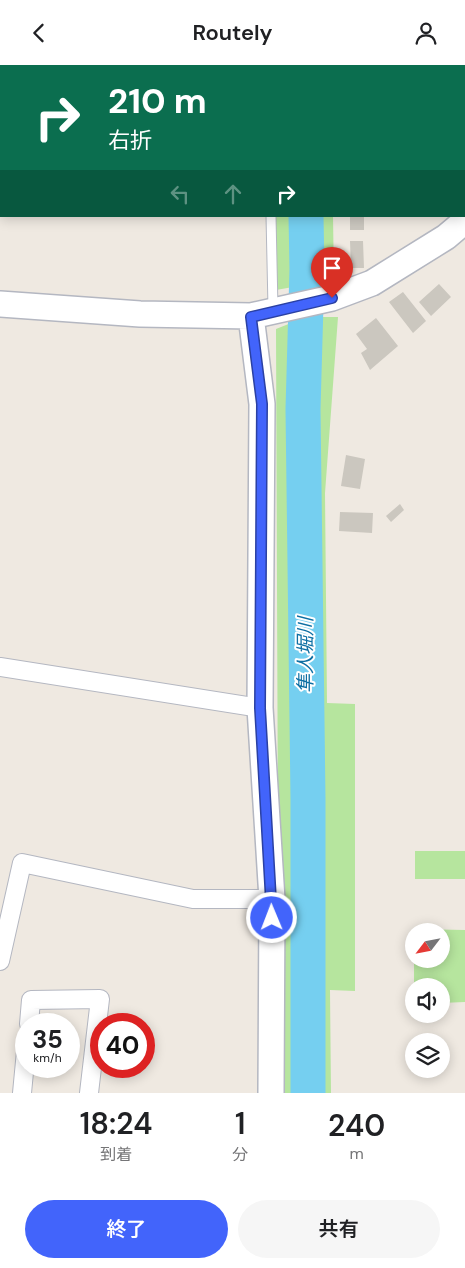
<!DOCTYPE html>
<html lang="ja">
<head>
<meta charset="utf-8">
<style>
  body { margin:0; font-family:"DM Sans","Noto Sans JP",sans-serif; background:#f6f6f6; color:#202124; height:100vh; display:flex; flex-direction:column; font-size:19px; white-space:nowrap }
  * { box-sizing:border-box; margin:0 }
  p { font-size:16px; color:#757577 }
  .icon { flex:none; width:28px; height:28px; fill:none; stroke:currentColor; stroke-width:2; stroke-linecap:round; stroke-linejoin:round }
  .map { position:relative; height:1028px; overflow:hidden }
  .panel { display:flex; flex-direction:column; background:#fff; flex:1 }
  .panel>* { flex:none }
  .banner { position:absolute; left:0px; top:0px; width:465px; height:152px; box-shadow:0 2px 12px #0003; background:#0b6e4f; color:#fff; overflow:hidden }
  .needle { width:32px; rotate:238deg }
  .tools { position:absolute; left:405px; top:858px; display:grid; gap:10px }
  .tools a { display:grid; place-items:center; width:45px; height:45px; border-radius:50%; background:#fff; box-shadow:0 2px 12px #0003; font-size:25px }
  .speed { position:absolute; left:15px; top:948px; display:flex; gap:10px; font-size:25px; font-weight:700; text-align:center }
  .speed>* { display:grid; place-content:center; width:65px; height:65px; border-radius:50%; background:#fff; box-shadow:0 2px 12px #0003; line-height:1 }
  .speed small { font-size:12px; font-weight:400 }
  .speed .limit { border:8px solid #d22; background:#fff; color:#111 }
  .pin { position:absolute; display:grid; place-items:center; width:42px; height:42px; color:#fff; margin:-51px -21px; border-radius:50% 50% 50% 0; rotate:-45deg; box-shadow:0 0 5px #0007 }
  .pin .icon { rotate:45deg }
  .me { position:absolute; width:55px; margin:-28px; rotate:359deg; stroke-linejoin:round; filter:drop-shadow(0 0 4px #0008) }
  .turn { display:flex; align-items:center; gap:18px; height:105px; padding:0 25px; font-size:22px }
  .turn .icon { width:65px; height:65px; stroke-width:2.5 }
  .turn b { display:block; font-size:35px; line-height:42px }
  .lanes { display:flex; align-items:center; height:48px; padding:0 25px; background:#0003; justify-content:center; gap:25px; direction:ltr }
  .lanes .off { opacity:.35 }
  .eta { display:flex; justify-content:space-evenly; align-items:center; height:85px; text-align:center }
  .eta b { font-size:30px; font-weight:600; line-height:35px }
  .primary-button { display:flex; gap:10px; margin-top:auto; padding:10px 25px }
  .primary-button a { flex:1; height:58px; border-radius:30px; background:#4264fb; color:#fff; font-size:20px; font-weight:600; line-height:58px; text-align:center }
  .primary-button a+a { background:#f6f6f6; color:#202124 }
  header { display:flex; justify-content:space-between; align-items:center; height:65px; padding:0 25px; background:#fff; font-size:22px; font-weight:600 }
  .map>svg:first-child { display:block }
  .education { fill:#f0e6d1 }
  .green { fill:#b6e59e }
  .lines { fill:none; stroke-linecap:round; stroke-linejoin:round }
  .river { stroke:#75cff0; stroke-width:35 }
  .building { fill:#cbc7bf }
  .lane-casing { stroke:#b4b7c1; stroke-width:11 }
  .street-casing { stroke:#b4b7c1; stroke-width:20 }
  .secondary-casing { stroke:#b4b7c1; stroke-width:28 }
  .lane { stroke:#fff; stroke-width:9 }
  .street { stroke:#fff; stroke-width:18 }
  .secondary { stroke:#fff; stroke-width:25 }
  .route-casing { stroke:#2b41a3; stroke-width:12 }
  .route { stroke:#4264fb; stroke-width:9 }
  .labels { text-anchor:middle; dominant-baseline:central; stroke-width:4; stroke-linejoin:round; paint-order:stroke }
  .water-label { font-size:19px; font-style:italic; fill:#0d6fa3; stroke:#fff }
</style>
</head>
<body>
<header><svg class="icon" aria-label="back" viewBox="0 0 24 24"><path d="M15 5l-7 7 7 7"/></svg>Routely<svg class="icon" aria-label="person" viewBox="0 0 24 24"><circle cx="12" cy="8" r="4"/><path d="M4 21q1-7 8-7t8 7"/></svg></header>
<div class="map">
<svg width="465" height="1028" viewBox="0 0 465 1028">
  <rect width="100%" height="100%" fill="#efe9e1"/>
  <path class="education" d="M340,0H465V80L464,1Z"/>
  <path class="green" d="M276,151H292L293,222L276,225Z
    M313,151H333L334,216L314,218Z
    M314,252H338L325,428L327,638L355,639V926L330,925L331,1028H316Z
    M291,258L290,285L293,735L298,1028H279L276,264Z
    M415,786H465V814H415Z
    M414,864L465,865V937L441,938V921H414V894H441V866H414Z"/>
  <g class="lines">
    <path class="river" d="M304,0V1
      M306,151L307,204L303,344L308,734V1028"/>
  </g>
  <path class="building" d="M350,151H364V165H350Z
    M350,176H363L364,203H351Z
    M439,219L451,232L431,251L419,237Z
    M403,227L426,256L413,268L389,237Z
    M376,253L398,281L370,305L361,288L367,284L356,269Z
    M346,390L365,394L360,424L341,421Z
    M400,439L404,445L391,457L386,451Z
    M340,447L373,448L372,468L339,466Z"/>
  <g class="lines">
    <g class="lane-casing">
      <path id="lane" d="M268,0V1
        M271,151L273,243"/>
    </g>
    <g class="street-casing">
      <path id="street" d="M0,602L260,643
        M0,896L22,798L193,834H272
        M29,959L31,935L100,934L89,1028
        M22,1028L26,986"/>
    </g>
    <g class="secondary-casing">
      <path id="secondary" d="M0,239L140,249L251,251L332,233L372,218L446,172L465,156
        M251,251L262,339L260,643L272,834L271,1028"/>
    </g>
    <use href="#lane" class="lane"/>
    <use href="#street" class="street"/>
    <use href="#secondary" class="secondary"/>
  </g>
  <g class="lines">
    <g class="route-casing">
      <path id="route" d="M272,853L260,643L262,339L251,252L332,233"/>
    </g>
    <use href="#route" class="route"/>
  </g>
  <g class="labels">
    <g class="water-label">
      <text transform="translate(305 590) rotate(-90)">隼人堀川</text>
    </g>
  </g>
</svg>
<div class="tools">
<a><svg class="needle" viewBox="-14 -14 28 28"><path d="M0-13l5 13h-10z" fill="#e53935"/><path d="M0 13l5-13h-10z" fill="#757577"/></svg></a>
<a><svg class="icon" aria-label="sound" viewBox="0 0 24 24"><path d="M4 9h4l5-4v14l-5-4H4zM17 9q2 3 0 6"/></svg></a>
<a><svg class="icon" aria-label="layers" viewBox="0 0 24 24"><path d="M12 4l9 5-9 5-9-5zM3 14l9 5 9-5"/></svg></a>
</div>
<div class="speed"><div>35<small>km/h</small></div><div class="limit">40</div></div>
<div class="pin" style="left:332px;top:233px;background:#d93025"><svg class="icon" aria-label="arrive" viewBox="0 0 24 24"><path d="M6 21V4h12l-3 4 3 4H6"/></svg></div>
<svg class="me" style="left:272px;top:853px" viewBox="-20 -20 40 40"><circle r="17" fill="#4264fb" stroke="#fff" stroke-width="3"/><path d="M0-11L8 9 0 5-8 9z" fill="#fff"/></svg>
<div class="banner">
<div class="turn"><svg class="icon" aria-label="right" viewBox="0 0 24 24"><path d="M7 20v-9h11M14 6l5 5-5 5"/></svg><div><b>210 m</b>右折</div></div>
<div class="lanes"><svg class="icon off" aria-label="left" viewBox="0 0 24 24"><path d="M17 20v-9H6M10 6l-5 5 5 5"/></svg><svg class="icon off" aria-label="ahead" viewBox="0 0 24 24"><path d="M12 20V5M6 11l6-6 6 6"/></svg><svg class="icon" aria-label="right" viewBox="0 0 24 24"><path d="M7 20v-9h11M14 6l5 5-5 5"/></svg></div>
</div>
</div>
<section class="panel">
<div class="eta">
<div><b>18:24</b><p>到着</p></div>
<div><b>1</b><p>分</p></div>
<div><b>240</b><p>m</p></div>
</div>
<div class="primary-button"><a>終了</a><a>共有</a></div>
</section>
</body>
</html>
